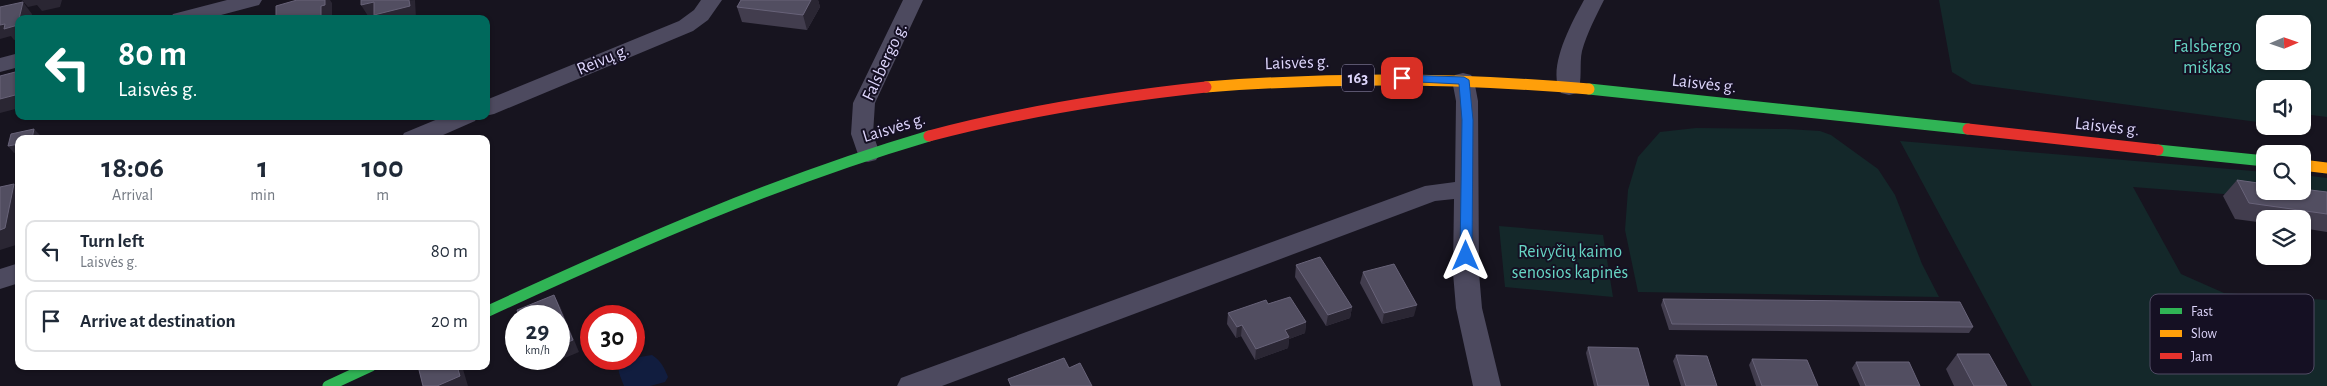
<!DOCTYPE html>
<html lang="en">
<head>
<meta charset="utf-8">
<style>
  body { margin:0; font-family:"Alegreya Sans",sans-serif; background:#f2f2f3; color:#1f2937; height:100vh; display:flex; flex-direction:column; font-size:19px; white-space:nowrap }
  * { box-sizing:border-box; margin:0 }
  p { font-size:16px; color:#747a83 }
  .icon { flex:none; width:28px; height:28px; fill:none; stroke:currentColor; stroke-width:2; stroke-linecap:round; stroke-linejoin:round }
  .map { position:relative; flex:1; overflow:hidden }
  .details { position:absolute; left:15px; top:135px; width:475px; height:235px; display:flex; flex-direction:column; background:#fff; border-radius:10px; box-shadow:0 1px 4px #0004 }
  .details>* { flex:none }
  .hud { position:absolute; left:15px; top:15px; width:475px; height:105px; border-radius:10px; box-shadow:0 1px 4px #0004; background:#00695c; color:#fff; overflow:hidden }
  .needle { width:32px; rotate:88deg }
  .fabs { position:absolute; left:2256px; top:15px; display:grid; gap:10px }
  .fabs a { display:grid; place-items:center; width:55px; height:55px; border-radius:10px; background:#fff; box-shadow:0 1px 4px #0004; font-size:25px }
  .speed { position:absolute; left:505px; top:305px; display:flex; gap:10px; font-size:25px; font-weight:700; text-align:center }
  .speed>* { display:grid; place-content:center; width:65px; height:65px; border-radius:50%; background:#fff; box-shadow:0 1px 4px #0004; line-height:1 }
  .speed small { font-size:12px; font-weight:400 }
  .speed .limit { border:8px solid #d22; background:#fff; color:#111 }
  .pin { position:absolute; display:grid; place-items:center; width:42px; height:42px; color:#fff; margin:-21px; border-radius:10px; box-shadow:0 2px 8px #0006 }
  .me { position:absolute; width:55px; margin:-28px; rotate:0deg; stroke-linejoin:round; filter:drop-shadow(0 0 4px #0008) }
  .turn { display:flex; align-items:center; gap:18px; height:105px; padding:0 20px; font-size:22px }
  .turn .icon { width:65px; height:65px; stroke-width:2.5 }
  .turn b { display:block; font-size:35px; line-height:42px }
  .eta { display:flex; justify-content:space-evenly; align-items:center; height:85px; text-align:center }
  .eta b { font-size:30px; font-weight:700; line-height:35px }
  ul { padding:0; list-style:none }
  li { display:flex; align-items:center; gap:15px; height:62px; margin:0 10px 8px; padding:0 10px; border:2px solid #e0e1e3; border-radius:10px }
  li div { flex:1 }
  li b { display:block; font-size:19px }
  li em { font-style:normal }
  .map>svg:first-child { display:block }
  .green { fill:#14282a; fill-rule:evenodd }
  .water { fill:#111d3f }
  .lines { fill:none; stroke-linecap:round; stroke-linejoin:round }
  .street { fill:#4d4a5f; fill-rule:evenodd }
  .fast { stroke:#30b455; stroke-width:11 }
  .slow { stroke:#ff9f0a; stroke-width:11 }
  .jam { stroke:#e5322d; stroke-width:11 }
  .wall { fill:#423d4e }
  .shaded-wall { fill:#2a2633 }
  .building { fill:#524e61; stroke:#686379 }
  .route { fill:#1a73e8; stroke:#114b97 }
  .labels { text-anchor:middle; dominant-baseline:central; stroke-width:4; stroke-linejoin:round; paint-order:stroke }
  .shield { fill:#151023; stroke:#a19aba; stroke-width:1 }
  .shield-label { font-size:16px; font-weight:bold; fill:#ddd5fb }
  .park-label { font-size:18px; fill:#67d5c4; stroke:#151023 }
  .street-label { font-size:18px; fill:#ddd5fb; stroke:#151023 }
  .key { fill:#151023; stroke:#514b64; stroke-width:1 }
  .key-label { font-size:14px; fill:#ddd5fb }
</style>
</head>
<body>
<div class="map">
<svg width="2327" height="386" viewBox="0 0 2327 386">
  <rect width="100%" height="100%" fill="#17141f"/>
  <path class="green" d="M1939,0H2327V117L2303,114L2302,89H2265V123L1972,84L1952,72ZM2265,24H2302V61H2265Z
    M1696,128L1787,129L1820,131L1831,135L1878,169L1895,195L1922,264L1939,297L1638,292L1625,230L1628,190L1638,157L1660,132Z
    M1900,141L2265,172V191H2302L2303,175L2327,178V202L2133,187L2181,274L2224,293L2327,300V386H2032Z
    M1499,226L1603,235L1613,297L1505,287Z"/>
  <path class="water" d="M652,355C661,361 664,367 668,377L665,382L650,386H624C621,377 615,368 621,360Z"/>
  <g class="lines">
    <path class="street" d="M227,0H262L259,5L206,19H170L173,14Z
      M701,0H722L708,20L693,31L494,114L485,116H486V100L679,21L694,10Z
      M903,0H923L875,103L873,134L880,154L876,160L868,162L860,160L851,134L853,103Z
      M1584,0H1604C1596,16 1587,33 1582,51C1579,64 1583,82 1577,93L1569,95L1561,93C1546,69 1572,22 1584,0Z
      M19,53V67L0,72V58Z
      M1463,73L1471,75L1474,80L1478,101L1479,273L1482,308L1501,386H1473L1456,308L1453,273L1454,199L1435,201L942,386H897L901,378L1425,186L1455,182L1456,101L1452,80L1455,75Z
      M445,116H478L475,121L434,139H401L404,133Z
      M19,263V283L0,289V269Z"/>
    <path class="fast" d="M1589,89L1968,129
      M2158,150L2265,161
      M486,312C631,245 776,181 929,136
      M328,386L371,366"/>
    <path class="slow" d="M1206,87C1334,77 1461,78 1589,89
      M2302,165L2327,168"/>
    <path class="jam" d="M1968,129L2158,150
      M929,136C1020,112 1112,97 1206,87"/>
  </g>
  <path class="wall" d="M741,0H818L820,7L807,30L742,22L737,7Z
    M2237,180L2327,192V232L2302,228V219H2265V223L2235,219L2223,196Z
    M1296,265L1352,307L1350,318L1326,326L1295,277Z
    M1363,272L1414,316L1382,324L1360,283Z
    M1663,299L1973,327L1969,333L1669,330L1661,305Z
    M1268,304L1306,322L1305,333L1289,339L1288,348L1255,360L1241,336L1236,338L1227,324L1228,313Z
    M1588,347L1649,386H1594L1586,353Z
    M1957,354L2007,386H1954L1946,369Z
    M1676,355L1717,386H1681L1673,361Z
    M1752,359L1818,386H1756L1749,365Z
    M1856,362L1920,386H1860L1852,368Z"/>
  <path class="shaded-wall" d="M22,0H62L60,7L42,11L37,5L28,7Z
    M325,0H330L332,3V17L328,18V19H321V6Z
    M415,0L416,18L412,19H377L374,15L368,16L361,5L374,2Z
    M811,0H818L820,7L807,30L803,15Z
    M23,2L32,14L31,19H19Z
    M19,22V39L14,40L11,36L0,39V25Z
    M19,94V108L0,113V99Z
    M34,129L40,135L39,139H32Z
    M19,144V151L14,153L8,146Z
    M14,184L19,189V244L0,250V230Z
    M554,295L560,306L579,352L541,368L536,359H559V346Z
    M1417,305L1414,316L1382,324L1384,313Z
    M1352,307L1350,318L1326,326L1328,315Z
    M1306,322L1305,333L1289,339L1288,348L1255,360L1256,349L1285,330Z
    M1242,325L1241,336L1236,338L1237,327Z
    M457,366H462L468,386H437Z"/>
  <path class="building" d="M297,0H325V5L321,6V19H276V6Z
    M361,0H409L410,6L374,15V2L361,5Z
    M741,0H811L803,15L737,7Z
    M23,2L19,19L18,25L4,29L5,24L0,25V7Z
    M19,71V94L0,99V76Z
    M34,129L32,139H19V144L8,146L11,134Z
    M2237,180L2265,184V191H2302V189L2327,192V214L2249,203Z
    M14,184L5,228L0,230V187Z
    M1320,257L1352,307L1328,315L1296,265Z
    M1394,264L1417,305L1384,313L1363,272Z
    M554,295L573,340L559,346V316H519L517,310Z
    M1290,297L1306,322L1285,330L1289,337L1256,349L1242,325L1237,327L1228,313L1266,300L1268,304Z
    M1663,299L1960,302L1973,327L1672,324Z
    M1588,347L1638,348L1649,386H1598Z
    M1957,354H1989L2007,386H1974Z
    M1676,355L1707,356L1717,386H1686Z
    M1064,358L1069,368L1080,363L1092,386H1011L1008,379Z
    M1752,359L1807,360L1818,386H1762Z
    M1856,362H1909L1920,386H1866Z
    M418,366H457L460,376L437,386H423Z"/>
  <path class="route" d="M1402,75L1464,77L1469,80L1473,120L1472,256L1471,259H1462L1460,256L1462,120L1459,84L1399,81L1397,78Z"/>
  <g class="labels">
    <rect class="shield" x="1342" y="64.5" width="32" height="27" rx="4"/>
    <g class="shield-label">
      <text x="1358" y="78">163</text>
    </g>
    <g class="park-label">
      <text x="2207" y="47">Falsbergo<tspan x="2207" dy="21">miškas</tspan></text>
      <text x="1570" y="252">Reivyčių kaimo<tspan x="1570" dy="21">senosios kapinės</tspan></text>
    </g>
    <g class="street-label">
      <text transform="translate(603 60) rotate(-23)">Reivų g.</text>
      <text transform="translate(885 62) rotate(-65)">Falsbergo g.</text>
      <text transform="translate(1297 63) rotate(-2)">Laisvės g.</text>
      <text transform="translate(1704 84) rotate(6)">Laisvės g.</text>
      <text transform="translate(2107 127) rotate(6)">Laisvės g.</text>
      <text transform="translate(894 128) rotate(-17)">Laisvės g.</text>
    </g>
  </g>
  <rect x="2150" y="294" width="164" height="80" rx="8" class="key"/>
  <rect x="2160" y="308" width="22" height="6" fill="#30b455"/>
  <rect x="2160" y="330" width="22" height="7" fill="#ff9f0a"/>
  <rect x="2160" y="353" width="22" height="6" fill="#e5322d"/>
  <g class="key-label">
    <text x="2191" y="316">Fast</text>
    <text x="2191" y="338">Slow</text>
    <text x="2191" y="361">Jam</text>
  </g>
</svg>
<div class="fabs">
<a><svg class="needle" viewBox="-14 -14 28 28"><path d="M0-13l5 13h-10z" fill="#e53935"/><path d="M0 13l5-13h-10z" fill="#747a83"/></svg></a>
<a><svg class="icon" aria-label="sound" viewBox="0 0 24 24"><path d="M4 9h4l5-4v14l-5-4H4zM17 9q2 3 0 6"/></svg></a>
<a><svg class="icon" aria-label="search" viewBox="0 0 24 24"><circle cx="10" cy="10" r="6"/><path d="M15 15l6 6"/></svg></a>
<a><svg class="icon" aria-label="layers" viewBox="0 0 24 24"><path d="M12 4l9 5-9 5-9-5zM3 14l9 5 9-5"/></svg></a>
</div>
<div class="speed"><div>29<small>km/h</small></div><div class="limit">30</div></div>
<div class="pin" style="left:1402px;top:78px;background:#d93025"><svg class="icon" aria-label="arrive" viewBox="0 0 24 24"><path d="M6 21V4h12l-3 4 3 4H6"/></svg></div>
<svg class="me" style="left:1466px;top:256px" viewBox="-20 -20 40 40"><path d="M0-17L14 15 0 8-14 15z" fill="#1a73e8" stroke="#fff" stroke-width="4"/></svg>
<div class="hud">
<div class="turn"><svg class="icon" aria-label="left" viewBox="0 0 24 24"><path d="M17 20v-9H6M10 6l-5 5 5 5"/></svg><div><b>80 m</b>Laisvės g.</div></div>
</div>
<section class="details">
<div class="eta">
<div><b>18:06</b><p>Arrival</p></div>
<div><b>1</b><p>min</p></div>
<div><b>100</b><p>m</p></div>
</div>
<ul>
<li><svg class="icon" aria-label="left" viewBox="0 0 24 24"><path d="M17 20v-9H6M10 6l-5 5 5 5"/></svg><div><b>Turn left</b><p>Laisvės g.</p></div><em>80 m</em></li>
<li><svg class="icon" aria-label="arrive" viewBox="0 0 24 24"><path d="M6 21V4h12l-3 4 3 4H6"/></svg><div><b>Arrive at destination</b></div><em>20 m</em></li>
</ul>
</section>
</div>
</body>
</html>
